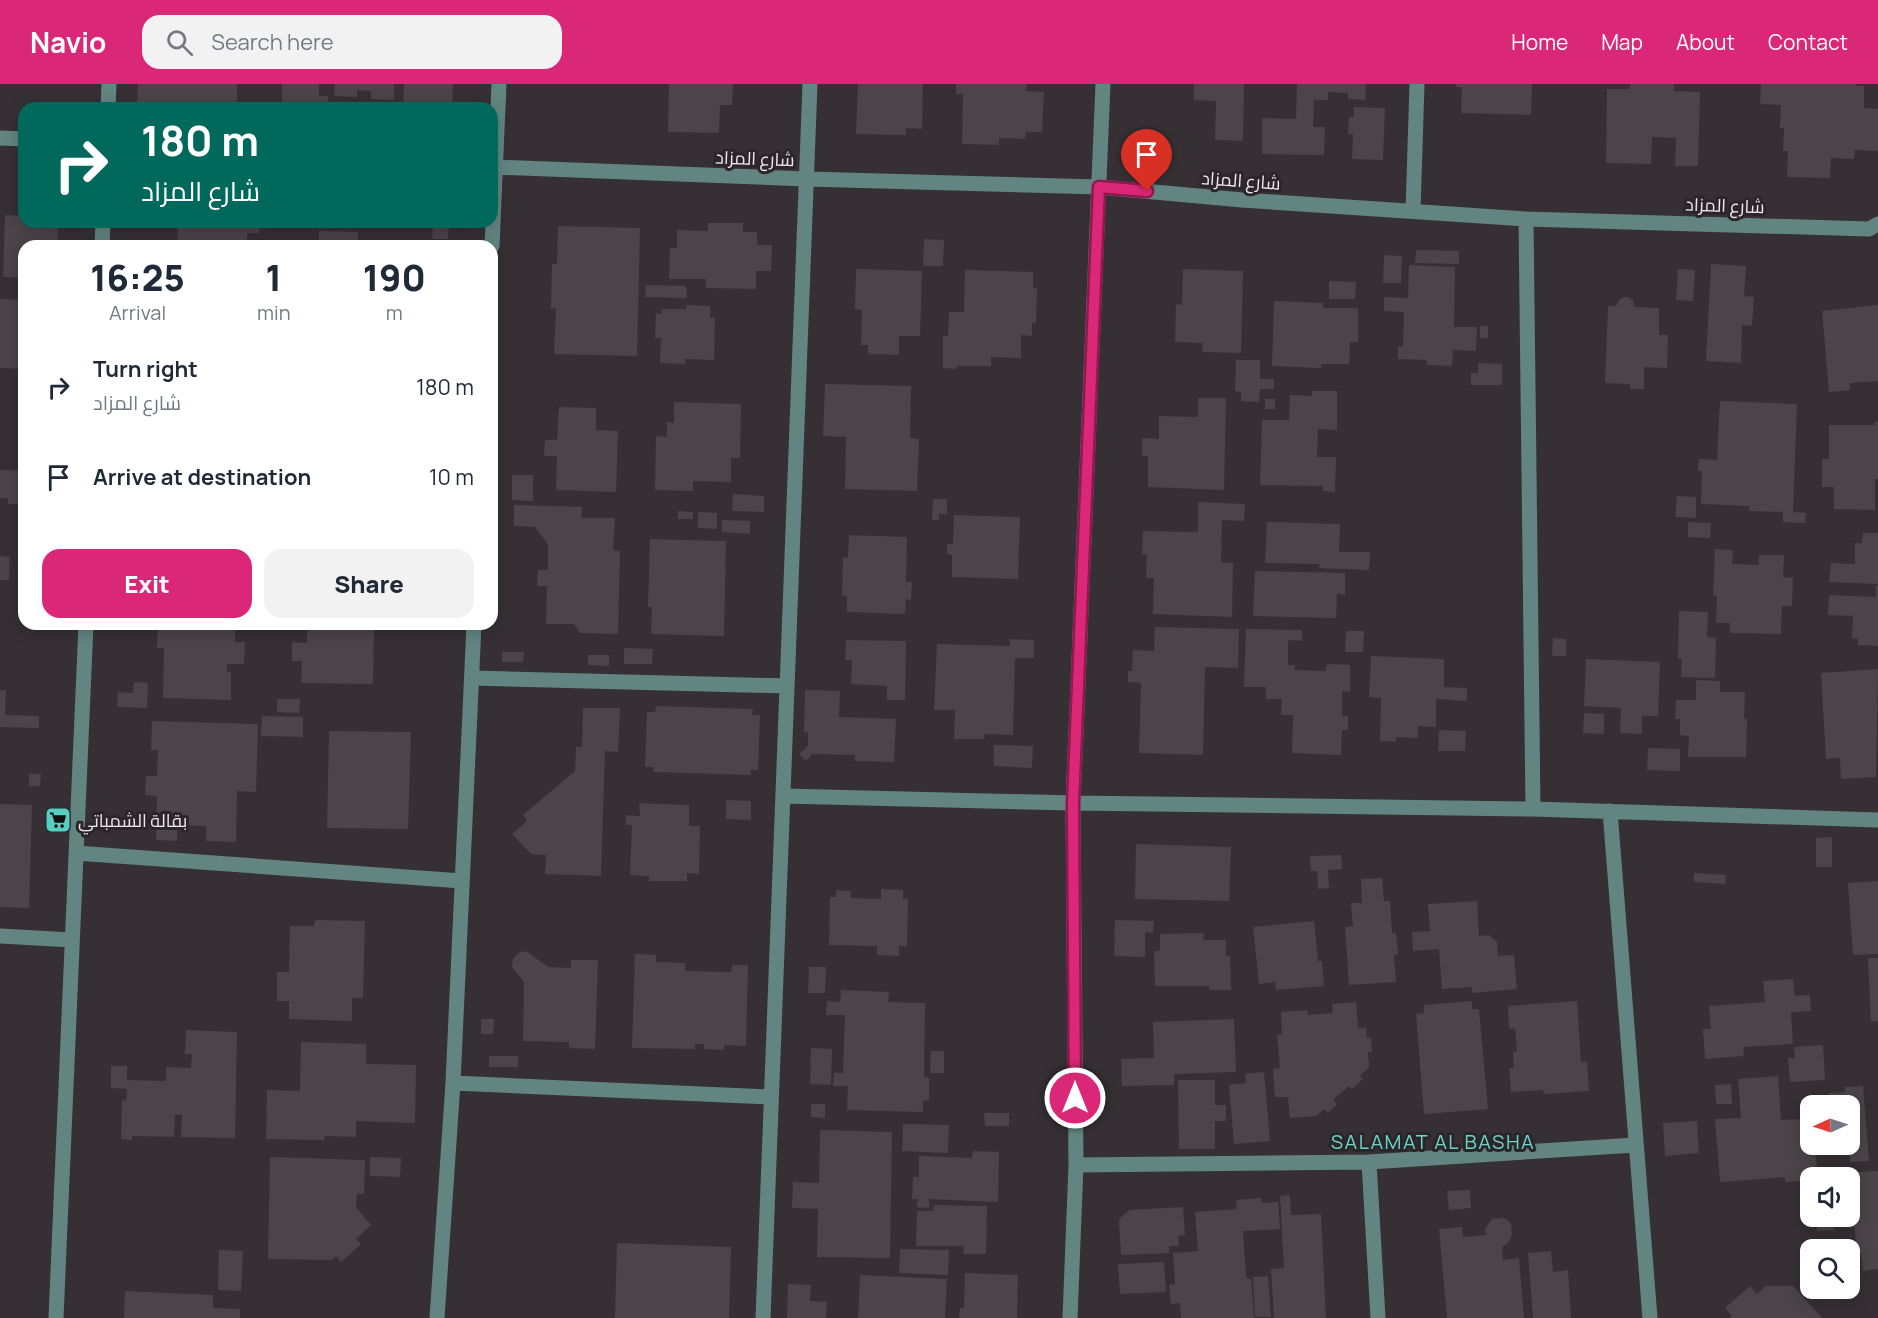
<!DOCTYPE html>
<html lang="en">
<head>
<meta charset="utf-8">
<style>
  body { margin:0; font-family:Manrope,Cairo,sans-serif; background:#f2f2f3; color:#1f2937; height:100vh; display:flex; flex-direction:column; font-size:22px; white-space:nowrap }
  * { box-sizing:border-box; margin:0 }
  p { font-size:20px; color:#747a83 }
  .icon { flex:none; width:33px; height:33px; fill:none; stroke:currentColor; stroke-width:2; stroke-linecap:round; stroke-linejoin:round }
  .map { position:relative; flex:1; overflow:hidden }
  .side { position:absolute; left:18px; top:156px; width:480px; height:390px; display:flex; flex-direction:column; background:#fff; border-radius:18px; box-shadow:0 3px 15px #0003 }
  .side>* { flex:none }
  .guide { position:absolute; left:18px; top:18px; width:480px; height:126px; border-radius:18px; box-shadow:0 3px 15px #0003; background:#00695c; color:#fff; overflow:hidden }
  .needle { width:39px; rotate:267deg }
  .tools { position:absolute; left:1800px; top:1011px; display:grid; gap:12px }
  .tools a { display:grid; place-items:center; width:60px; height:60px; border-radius:12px; background:#fff; box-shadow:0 3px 15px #0003; font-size:30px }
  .pin { position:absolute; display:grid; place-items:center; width:51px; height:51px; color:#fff; margin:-62px -26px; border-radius:50% 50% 50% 0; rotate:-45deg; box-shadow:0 0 6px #0007 }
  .pin .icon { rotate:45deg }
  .me { position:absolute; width:66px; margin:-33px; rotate:0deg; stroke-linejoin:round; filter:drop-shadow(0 0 4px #0008) }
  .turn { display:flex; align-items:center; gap:21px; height:126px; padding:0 24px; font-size:27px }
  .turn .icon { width:78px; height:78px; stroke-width:2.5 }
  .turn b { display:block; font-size:42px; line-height:51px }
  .eta { display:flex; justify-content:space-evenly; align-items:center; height:102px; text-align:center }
  .eta b { font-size:36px; font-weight:800; line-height:42px }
  .action { display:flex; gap:12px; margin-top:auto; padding:12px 24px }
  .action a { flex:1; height:69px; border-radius:18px; background:#db2777; color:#fff; font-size:24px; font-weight:800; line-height:69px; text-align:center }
  .action a+a { background:#f2f2f3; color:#1f2937 }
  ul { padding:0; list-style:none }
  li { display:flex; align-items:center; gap:18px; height:90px; padding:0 24px }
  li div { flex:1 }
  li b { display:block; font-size:22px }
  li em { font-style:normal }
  header { display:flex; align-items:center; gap:36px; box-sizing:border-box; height:84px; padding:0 30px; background:#db2777; color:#fff }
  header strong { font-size:28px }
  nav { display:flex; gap:33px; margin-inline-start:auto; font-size:21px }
  .search { width:420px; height:54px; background:#f2f2f3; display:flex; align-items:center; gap:15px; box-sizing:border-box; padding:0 21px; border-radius:18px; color:#747a83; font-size:22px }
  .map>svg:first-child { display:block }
  .building { fill:#4b4449 }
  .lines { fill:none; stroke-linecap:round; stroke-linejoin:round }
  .minor { stroke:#628581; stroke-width:15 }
  .route-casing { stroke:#8e194d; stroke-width:15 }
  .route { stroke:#db2777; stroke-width:10 }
  .labels { text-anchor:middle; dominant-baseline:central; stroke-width:6; stroke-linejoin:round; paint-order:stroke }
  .street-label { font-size:18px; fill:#ece7ea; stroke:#2c262a }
  .poi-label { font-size:18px; fill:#ece7ea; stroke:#2c262a; text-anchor:start }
  .neighbourhood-label { font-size:20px; letter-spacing:1.5px; fill:#6bd5ca; stroke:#2c262a }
</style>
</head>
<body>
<header>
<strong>Navio</strong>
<div class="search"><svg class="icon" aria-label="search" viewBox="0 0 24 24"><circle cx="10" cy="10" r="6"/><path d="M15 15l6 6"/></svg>Search here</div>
<nav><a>Home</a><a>Map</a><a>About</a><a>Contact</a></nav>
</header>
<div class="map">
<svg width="1878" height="1234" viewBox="0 0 1878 1234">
  <rect width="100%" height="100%" fill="#363034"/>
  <path class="building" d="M138,0H237V24H179V21H137Z
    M282,0H319V12H328V24H282Z
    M335,0H394V16L371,15V7L357,6V13L334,12Z
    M404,0H453L452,24H403Z
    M669,0H733L732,21H720L719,49L668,48Z
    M858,0H923L922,45L906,44V51L856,50Z
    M956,0H1027L1026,7L1044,8L1042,48H1026L1025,55L999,54V61L962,60L963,10H956Z
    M1194,0H1244L1243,57L1215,56L1216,17L1194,16Z
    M1297,0H1366L1365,16L1348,15V9L1328,8V16H1314L1313,43H1325L1324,71L1262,70V34L1296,35Z
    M1456,0H1532L1531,31L1461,29L1462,3H1456Z
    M1630,0H1674V7L1700,8L1698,82H1675L1676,54L1652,53L1651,80L1606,79L1607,5H1630Z
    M1761,0H1856V2H1864V24L1878,25V67L1855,66L1854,75L1831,74L1830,94L1787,93L1788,67H1783L1784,44H1780L1781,21L1760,20Z
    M1354,23L1385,24L1383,76L1352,75L1353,50H1348L1349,33H1354Z
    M5,131L24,132V138H58L57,162H24L23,194L3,193Z
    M178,138H259V149H247V162H177Z
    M708,139H743V148H757V161H772L771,187H756V205L706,204V195H669L670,164H677V146L708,147Z
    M433,142H449L448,155H432Z
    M558,142L640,144L637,272L554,270L556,224L551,225L552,180H557Z
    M319,147L358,148V162H319Z
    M924,155L944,156L943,182H923Z
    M1416,166L1459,167V180L1415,179Z
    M1384,171L1402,172L1401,199H1383Z
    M1711,180L1746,182L1744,212L1754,213L1752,242L1742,241L1741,279L1706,277Z
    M1409,181L1455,183L1454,243H1477L1476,267L1453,266L1452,282L1427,281V276L1398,275V262L1403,263L1404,228L1384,227V213L1408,214Z
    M856,185L922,187L920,252H899V271L868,270V261H861L862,226L855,225Z
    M1183,185L1243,187L1241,269L1202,268L1203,259L1175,258L1176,220L1182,221Z
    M1678,185L1695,186L1693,217L1676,216Z
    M965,186L1033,188V205L1037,204L1036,239H1032V252L1021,251V274L991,273V282H956L957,285L943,284V252H948L949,228H964Z
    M1329,197L1356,198L1355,215H1329Z
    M646,201L686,202L687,214L645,213Z
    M1623,213H1629L1633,217L1635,223L1659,224V251H1668L1667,284L1644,283V305H1630V300L1605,299L1608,222H1616L1618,217Z
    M0,215L24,216V285L0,284Z
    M1274,217L1323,219V224H1358V258H1350L1349,280H1321V284L1272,282Z
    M686,221L710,222V234H715L714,276L685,275V280L660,279L661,254H655L656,229L662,230L661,225H687Z
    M1878,221V297L1850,299V306L1829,308L1822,227Z
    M1480,242H1488V254H1480Z
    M1236,276H1260V295H1274V305H1260L1259,318L1241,317V308L1235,307Z
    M1478,279L1502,280V301H1471V289H1478Z
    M825,300L911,302L910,354L919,355L917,407L845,405L846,353L823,352Z
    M1312,307H1337V346L1318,345L1317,373H1336L1335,408L1323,407V402L1260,401L1262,336H1289L1290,311L1312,312Z
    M1198,314H1226L1224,406L1148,403V372H1142V354L1159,355V332L1198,333Z
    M1265,315H1275V325H1265Z
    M1720,317L1797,320L1793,428L1806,429L1805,439L1783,438V428L1749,427V422L1701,420L1702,387H1698L1699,375L1717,376Z
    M674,318L741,320L740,374H731V398L693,397V407L655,406L656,352L667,353V338L674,339Z
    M559,323L596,324V346L618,347L616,408L556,406L557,372H544L545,356H557Z
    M1874,338H1878V395H1875V426L1834,425V403H1822V375H1829V341H1875Z
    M0,386L24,387V420H8V414H0Z
    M512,391H533V417L512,416Z
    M733,410L764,412V428L732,427Z
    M1677,412L1696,413V434L1675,433Z
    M933,415H947V430H939V436H932Z
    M1198,418L1245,420L1244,437L1222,436L1221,478L1233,479L1232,533L1153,530L1154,494H1146L1147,470L1142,471L1143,447L1198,448Z
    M514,421L582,423L581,434H615L613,466L620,467L618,550L580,549L574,540H546L547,502H537L538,486H548V460L535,443L514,442Z
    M678,427L693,428V435H678Z
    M698,428L717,429V445L698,444Z
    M954,431L1020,433L1018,495L952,493V471L947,470V460H953Z
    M722,436L750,437V450L722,448Z
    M1267,438L1340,440L1339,468H1370L1369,486L1319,484L1320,480L1265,479Z
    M1688,438L1711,439L1710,454L1688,453Z
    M1863,449H1878V500L1829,498L1831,479L1855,480V459H1862Z
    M849,451L907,453L906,498H912L911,516L906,515L905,530L847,528V512H842L843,473L848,474Z
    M650,455L726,457L724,552L651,550L652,523H648Z
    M1715,465L1733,466L1732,480L1759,481V471H1784L1783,493L1793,494L1792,522H1782L1781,550L1730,549V539H1716L1717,512L1713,511Z
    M0,472L10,473L9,496H0Z
    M1255,487L1345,489V511L1337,510L1336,534L1253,532Z
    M1876,502H1878V562L1858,561V555L1852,554L1853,532L1828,531L1829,511L1876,513Z
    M1679,527L1708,528L1707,553L1716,554L1715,594L1681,593L1682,575H1678Z
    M158,540H235V558H245L244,580H227V588L231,587V616L163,614L164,564H157Z
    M307,540H374L373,600L301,599L302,577H292V558L307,559Z
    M1155,543L1239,545L1238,584L1205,583L1203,671L1139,669L1141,599L1128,598V587H1132L1133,566L1154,567Z
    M1246,545L1302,546V557L1288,556V581H1295V586L1326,587L1327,580L1350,581V608L1342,607V632H1348V646H1342L1341,671L1292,669L1293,631H1281L1282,615H1266V603H1244Z
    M1346,547H1364L1363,568H1345Z
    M1553,554L1566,555V572H1552Z
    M1010,555L1034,556V574H1015L1013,651L985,650L984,655H954L955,626H934L937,560L1010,562Z
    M846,556L906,557L905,616H887V602L851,600L852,576H845Z
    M624,564L653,565L652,580H624Z
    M502,568H524L523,578H502Z
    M588,571H609V582L588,581Z
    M1371,572L1444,575V603L1467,604V617L1436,615V643L1418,642V654L1396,653V658L1380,657L1381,614L1369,613Z
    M1586,575L1660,578L1658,632H1642V650L1620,649L1621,624L1584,622Z
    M1878,585L1876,693L1841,695L1840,674L1826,675L1821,589Z
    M1696,596L1720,597V608H1745L1744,635H1747L1746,673H1688L1689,652L1680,651V635H1675L1676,616H1696Z
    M134,598L148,599L147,624L117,623L118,608L133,609Z
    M0,606H6L5,631L39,632V644L0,643Z
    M805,606L840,607L839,633L896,635L894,678L855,677V671L812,670L806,677L799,670L808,661V648L804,649Z
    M277,615H300L299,629L277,628Z
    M656,622L753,625L752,631H760L758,686H751V691L653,688L654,683H645L647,628H655Z
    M583,624H620L618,668L605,667L601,792L545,790L546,771L531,770L512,750L527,737L523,731L575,687L576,663H582Z
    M1584,629L1604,630V650L1583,649Z
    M262,632L303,633V653L261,652Z
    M152,637L258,640L256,708L237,707L236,758L206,757V742L177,741V757L156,756L157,712L145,711L146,692H157L158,666H151Z
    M1439,646L1466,647L1465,667H1438Z
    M329,647L411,648L408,745L327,744Z
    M994,661L1033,662L1032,684L994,682Z
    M1648,664L1680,665V687L1647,686Z
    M29,690H41L40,702H29Z
    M726,716L751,717V736L726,735Z
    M639,719L689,721V742H700L699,790L687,789V797H649V792L630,791L632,741H626V731L640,732Z
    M0,720L32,721L29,824L0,823Z
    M1832,753V783H1816V754Z
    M1136,760L1231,763L1229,817L1135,815Z
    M1341,771L1342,785L1328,786L1329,804L1318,805L1317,787H1311L1310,772Z
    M1694,789L1726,791L1725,800L1694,798Z
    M1382,794L1384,817H1390L1392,849H1396L1398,871H1394L1396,898L1349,901L1345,843L1353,842L1351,819H1362L1361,795Z
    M1878,797V870L1853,871L1848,799Z
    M881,805L903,806V815H908L907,862H899V872L877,871V862L829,861L830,813H836V806L851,807V814L881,815Z
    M1477,817L1479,852L1489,851L1497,858L1498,872L1514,871L1517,905L1472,909V903L1442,905L1439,865L1413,867L1412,848L1430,847L1428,820Z
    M315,836L365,837L363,914H352V937L289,935V917H277V888H289L290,842H314Z
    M1115,836L1154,837L1153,849L1145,848V873L1114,872Z
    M1314,837L1318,877H1322L1324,902L1276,906L1275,898L1259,900L1253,843Z
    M1204,849L1203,856H1226V872H1230L1231,906H1209V902H1155L1154,867H1160V850Z
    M526,867L548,883L571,884V876H598L595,965L569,964V958L523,957L524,898L512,883L513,875L518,869Z
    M635,870L656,871V878L685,879V887L731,888L732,881H748L746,962L724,961V966L704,965V960H695V965L632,964Z
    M1868,874H1878V937L1871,938Z
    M809,883H826L825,909H808Z
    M1793,895L1795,912L1810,911L1811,927L1791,928L1793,960L1743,963L1744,972L1705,975L1703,945H1711L1709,922L1765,918L1763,897Z
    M841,906L889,908L888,918L925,919L924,993L929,994V1016L923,1017V1028L847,1026L848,1002H833L834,989H843L845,931H826L827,917L840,918Z
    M1472,917V925H1479L1488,1025L1424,1030L1416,930L1424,929V921Z
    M1577,917L1581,978H1587L1589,1007L1544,1010L1543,1006L1511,1008L1509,984H1514L1513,968L1517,967L1515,944L1509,945L1508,922Z
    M1356,918L1358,944H1366L1367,954H1371L1372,968H1368L1369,983L1360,992L1363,995L1352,1005L1349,1002L1333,1016L1337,1020L1328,1029L1324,1025L1316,1032L1290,1034L1288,1013H1275L1273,985L1280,984L1277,951L1282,950L1281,928L1307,926L1308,931L1333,929L1332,920Z
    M481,935H494L493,950H481Z
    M1234,935L1236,988L1174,990V1001L1122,1002L1121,975L1154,974L1153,938Z
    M186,946L237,948L235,1054L181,1053L182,1031H175L174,1053L132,1052V1056L121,1055L122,1016L126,1017L127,1005L111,1004V982H127V996L166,997V983L191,984L192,970H185Z
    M301,958L366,960V980L416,981L415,1039L356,1037V1053L325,1052L324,1056L266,1055L267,1006L300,1007Z
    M1823,961L1825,996L1790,998L1788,974H1795L1794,963Z
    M811,964L832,965L831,1001L810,1000Z
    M931,967H944V989H930Z
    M489,972H518V983H489Z
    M1264,988L1270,1057L1234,1060L1229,1001L1246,999L1245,990Z
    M1778,992L1781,1036L1806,1035L1807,1051H1810V1060H1815L1817,1084H1805L1807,1096L1785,1098V1093L1720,1098L1715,1035L1741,1034L1738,995Z
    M1178,996H1215V1021H1226V1037H1215V1065H1179Z
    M1731,1000L1732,1020H1716L1715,1001Z
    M1863,1002L1869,1077L1850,1078V1022H1830L1829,1009L1845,1008V1003Z
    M811,1020H825V1034L811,1033Z
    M984,1029H1009V1042H985Z
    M1697,1037L1699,1069L1665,1072L1663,1039Z
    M903,1040L949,1041L948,1069L902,1067Z
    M820,1046L892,1048L890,1174L817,1173L818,1125L792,1124L793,1098L819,1099Z
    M973,1067L999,1068L998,1118L929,1115V1124L917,1123L918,1115H912L913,1093H919V1072L972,1074Z
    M270,1073L365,1076L364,1110H357L356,1123L371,1141L356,1155L361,1160L341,1178L336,1172L332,1176L268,1175Z
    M370,1073L401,1074L400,1093L370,1092Z
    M1878,1087V1185L1863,1187L1861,1168H1857L1853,1128H1850V1094H1843V1089Z
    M1470,1106L1471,1124L1449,1126L1447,1107Z
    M1290,1111L1291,1131L1321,1130L1326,1234H1274L1271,1185L1284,1184L1280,1112Z
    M1261,1114L1262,1119L1278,1118L1280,1145L1243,1147L1246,1194L1251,1195L1254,1234H1181L1180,1219L1171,1220L1169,1201L1175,1200L1173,1169L1198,1167L1195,1128L1237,1125L1236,1116Z
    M934,1121L987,1122L986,1170H963L964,1162H916L917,1127H933Z
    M1183,1123L1185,1151L1178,1152L1179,1162H1169V1169L1121,1171L1119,1136L1121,1133L1130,1126Z
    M1816,1132H1833L1834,1146L1817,1147Z
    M1504,1134L1511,1139L1512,1151L1507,1160L1502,1163L1503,1176L1519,1174L1524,1234H1447L1439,1145L1462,1143L1463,1153L1486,1151L1485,1145L1492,1135Z
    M617,1159L731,1163L729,1234H615Z
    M900,1165L949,1166L948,1191L899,1189Z
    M219,1166L243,1167L241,1207L218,1206Z
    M1551,1167L1553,1188L1568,1186L1571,1234H1533L1528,1169Z
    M1802,1177H1810V1204H1819V1206L1805,1207Z
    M1164,1178L1166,1208L1120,1210L1118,1180Z
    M1850,1178H1851L1853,1197L1850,1198Z
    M965,1189L1018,1191L1017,1234H959L960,1224H964Z
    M860,1191L947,1195L945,1234H858Z
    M1268,1192L1271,1233H1255L1253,1193Z
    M788,1200L811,1201L810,1217L827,1218L826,1234H787Z
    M1750,1202L1757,1210L1766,1202H1793L1822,1234H1730L1732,1232L1725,1224Z
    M125,1207L213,1211V1224L240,1225V1234H124Z"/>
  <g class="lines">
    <path class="minor" d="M108,24L109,0
      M0,54L24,55
      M492,83L807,95L1099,103L1242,116L1526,135L1869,145L1878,140
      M1413,127L1417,0
      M1526,135L1533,725
      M102,162L103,138
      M492,162L499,0
      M472,594L787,602
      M783,712L1073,719L1533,725L1878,736
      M1610,727L1650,1234
      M76,769L462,797
      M0,852L72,856
      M453,999L771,1013
      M1369,1078L1378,1234
      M1076,1081L1369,1078L1635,1061
      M56,1234L86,540
      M437,1234L453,999L474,540
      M763,1234L810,0
      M1070,1234L1076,1081L1073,719L1103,0"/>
  </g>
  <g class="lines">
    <g class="route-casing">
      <path id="route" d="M1075,1014L1073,719L1099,103L1147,107"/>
    </g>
    <use href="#route" class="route"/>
  </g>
  <defs>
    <g id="supermarket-square" transform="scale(1.35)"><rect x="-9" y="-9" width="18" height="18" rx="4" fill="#57cec2" stroke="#2c262a"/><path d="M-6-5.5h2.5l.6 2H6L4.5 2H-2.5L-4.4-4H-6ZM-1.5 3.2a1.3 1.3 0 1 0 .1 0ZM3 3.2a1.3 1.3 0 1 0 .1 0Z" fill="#111"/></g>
  </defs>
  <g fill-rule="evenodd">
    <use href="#supermarket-square" x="58" y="736"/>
  </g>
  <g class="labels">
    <g class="street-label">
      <text transform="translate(755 74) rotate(2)">شارع المزاد</text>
      <text transform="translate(1241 96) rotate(4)">شارع المزاد</text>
      <text transform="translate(1725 121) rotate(2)">شارع المزاد</text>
    </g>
    <g class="poi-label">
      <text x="78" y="736">بقالة الشمباتي</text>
    </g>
    <g class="neighbourhood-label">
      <text x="1433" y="1057">SALAMAT AL BASHA</text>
    </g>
  </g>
</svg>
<div class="tools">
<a><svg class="needle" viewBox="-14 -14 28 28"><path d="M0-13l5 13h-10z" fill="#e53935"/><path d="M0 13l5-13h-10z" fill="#747a83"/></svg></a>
<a><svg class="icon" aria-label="sound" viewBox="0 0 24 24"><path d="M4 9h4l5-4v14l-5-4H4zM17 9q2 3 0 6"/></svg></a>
<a><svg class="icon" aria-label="search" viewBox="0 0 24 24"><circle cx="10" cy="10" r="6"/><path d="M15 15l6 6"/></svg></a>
</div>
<div class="pin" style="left:1147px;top:107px;background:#d93025"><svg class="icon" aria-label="arrive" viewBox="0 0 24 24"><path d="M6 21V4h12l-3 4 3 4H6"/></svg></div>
<svg class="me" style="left:1075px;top:1014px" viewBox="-20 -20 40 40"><circle r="17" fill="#db2777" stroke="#fff" stroke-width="3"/><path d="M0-11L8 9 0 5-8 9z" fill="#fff"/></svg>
<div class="guide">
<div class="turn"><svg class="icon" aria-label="right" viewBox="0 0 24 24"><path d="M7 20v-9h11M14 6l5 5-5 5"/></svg><div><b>180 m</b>شارع المزاد</div></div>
</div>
<section class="side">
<div class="eta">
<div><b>16:25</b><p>Arrival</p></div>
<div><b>1</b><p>min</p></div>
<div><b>190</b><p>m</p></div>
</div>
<ul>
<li><svg class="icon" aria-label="right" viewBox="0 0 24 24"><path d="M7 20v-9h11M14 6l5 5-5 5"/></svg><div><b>Turn right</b><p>شارع المزاد</p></div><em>180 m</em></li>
<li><svg class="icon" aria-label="arrive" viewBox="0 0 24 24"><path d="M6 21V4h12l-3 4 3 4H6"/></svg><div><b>Arrive at destination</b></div><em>10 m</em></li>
</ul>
<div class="action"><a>Exit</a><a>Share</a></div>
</section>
</div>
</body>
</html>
